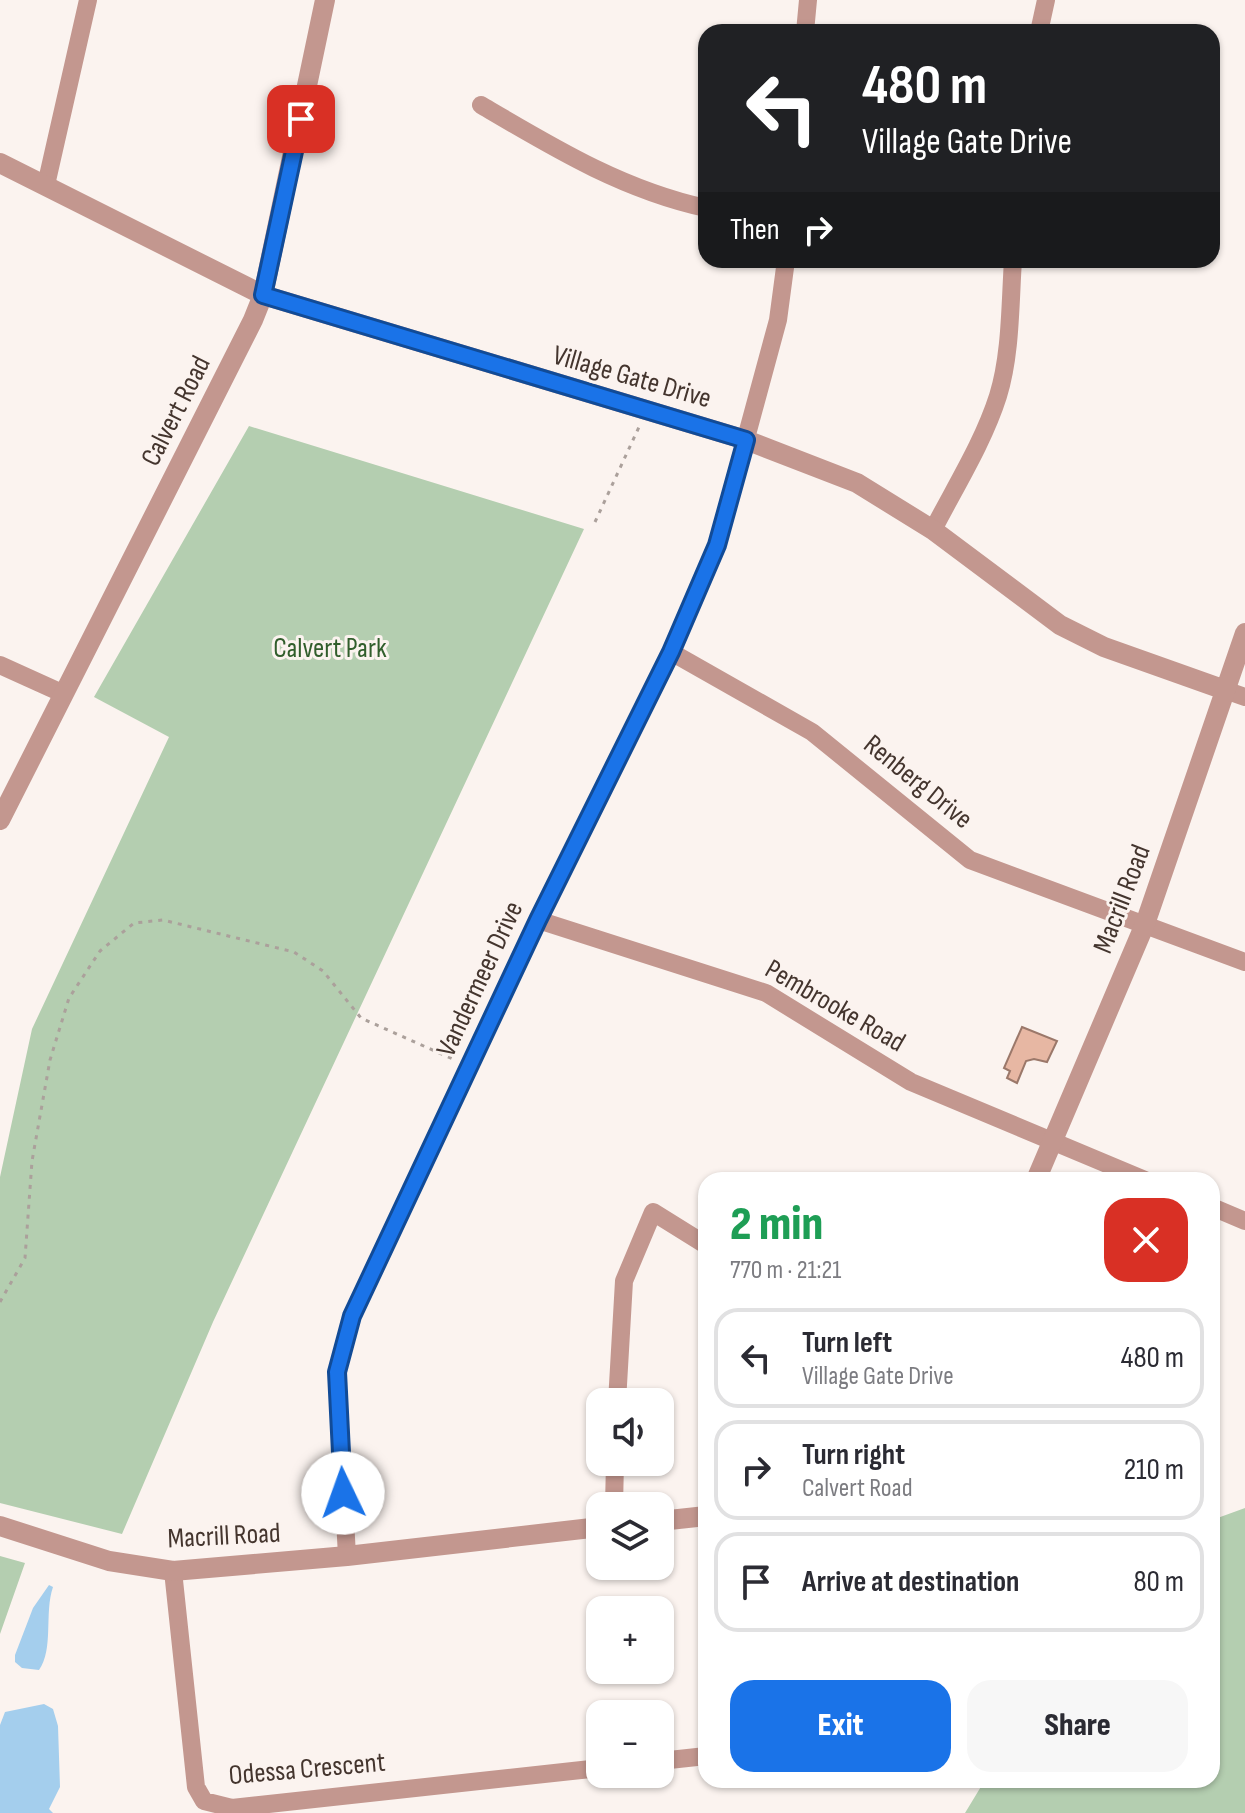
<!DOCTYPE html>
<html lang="en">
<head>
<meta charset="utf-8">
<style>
  body { margin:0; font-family:"Sofia Sans Condensed",sans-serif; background:#f7f7f7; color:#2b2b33; height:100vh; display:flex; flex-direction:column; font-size:30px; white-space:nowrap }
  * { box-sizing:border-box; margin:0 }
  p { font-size:26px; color:#7c7c81 }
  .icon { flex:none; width:44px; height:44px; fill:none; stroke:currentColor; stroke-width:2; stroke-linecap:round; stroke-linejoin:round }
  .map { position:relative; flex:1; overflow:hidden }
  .details { position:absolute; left:698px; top:1172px; width:522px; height:616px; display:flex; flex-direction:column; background:#fff; border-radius:24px; box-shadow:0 2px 6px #0004 }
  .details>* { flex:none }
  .guide { position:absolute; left:698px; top:24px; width:522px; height:244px; border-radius:24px; box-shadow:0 2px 6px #0004; background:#202124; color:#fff; overflow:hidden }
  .buttons { position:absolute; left:586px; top:1388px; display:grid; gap:16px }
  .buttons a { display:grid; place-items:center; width:88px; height:88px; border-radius:16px; background:#fff; box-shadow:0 2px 6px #0004; font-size:40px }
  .pin { position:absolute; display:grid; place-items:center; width:68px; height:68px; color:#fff; margin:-34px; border-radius:16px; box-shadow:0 4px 12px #0006 }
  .me { position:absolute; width:88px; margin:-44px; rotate:357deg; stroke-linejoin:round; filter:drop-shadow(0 0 6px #0008) }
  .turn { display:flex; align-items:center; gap:28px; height:168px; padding:0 32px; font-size:36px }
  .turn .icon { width:104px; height:104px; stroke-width:2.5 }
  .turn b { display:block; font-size:56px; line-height:68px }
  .then { display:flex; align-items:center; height:76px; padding:0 32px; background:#0003; gap:16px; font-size:30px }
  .round { display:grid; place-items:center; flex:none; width:84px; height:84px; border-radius:24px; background:#f7f7f7 }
  .head { display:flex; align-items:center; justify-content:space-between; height:136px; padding:0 32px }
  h1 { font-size:48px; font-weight:800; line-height:60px; color:#1e9e55 }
  .cta { display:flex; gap:16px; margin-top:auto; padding:16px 32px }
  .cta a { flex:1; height:92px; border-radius:24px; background:#1a73e8; color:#fff; font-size:32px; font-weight:800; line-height:92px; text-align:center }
  .cta a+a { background:#f7f7f7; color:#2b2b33 }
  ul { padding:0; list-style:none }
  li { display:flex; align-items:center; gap:24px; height:100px; margin:0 16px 12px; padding:0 16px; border:4px solid #e1e1e2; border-radius:24px }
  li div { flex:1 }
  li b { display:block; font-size:30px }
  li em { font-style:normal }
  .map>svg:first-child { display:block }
  .green { fill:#b4ceb0 }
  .water { fill:#a4ceed }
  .building { fill:#e7b7a3; stroke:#9b786a; stroke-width:2 }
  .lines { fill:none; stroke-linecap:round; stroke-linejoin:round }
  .path { stroke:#aba09b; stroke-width:3; stroke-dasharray:4 6; stroke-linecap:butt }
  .minor { stroke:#c3978f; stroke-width:18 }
  .tertiary { stroke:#c3978f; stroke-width:20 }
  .route-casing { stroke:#114b97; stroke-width:20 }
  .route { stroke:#1a73e8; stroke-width:14 }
  .labels { text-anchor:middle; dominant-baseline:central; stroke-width:6; stroke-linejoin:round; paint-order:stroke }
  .street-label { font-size:28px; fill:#44352e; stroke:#fbf3ef }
  .park-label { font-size:28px; fill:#315e2c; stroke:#fbf3ef }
</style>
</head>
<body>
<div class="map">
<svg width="1245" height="1813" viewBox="0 0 1245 1813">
  <rect width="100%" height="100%" fill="#fbf3ef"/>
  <path class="green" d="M249,426L584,529L213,1322L122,1534L0,1503V1177L32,1029L169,737L94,697Z
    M1245,1508V1813H965L985,1780H1212V1520Z
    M0,1556L25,1563L0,1634Z"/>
  <path class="water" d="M49,1585L53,1587C44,1613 54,1649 39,1670L22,1668L15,1662V1655L33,1608Z
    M44,1704L53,1709L58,1726L60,1787L49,1809L53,1813H0V1725L5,1712Z"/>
  <path class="building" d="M1022,1027L1057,1041L1047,1062L1034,1059L1026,1061L1017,1083L1007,1078L1010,1071L1004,1068Z"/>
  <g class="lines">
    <path class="path" d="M595,522L639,427
      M0,1302L25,1258L32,1161L50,1060L69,998L100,951L134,923L163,920L294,952L323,971L361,1018L455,1060"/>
    <path class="minor" d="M805,32L808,0
      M1039,32L1046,0
      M481,105C554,148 623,190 706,208
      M46,185L88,0
      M933,530C955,487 983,443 998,396C1011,354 1010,304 1013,260
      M671,652L812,732L970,860L1245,962
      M0,665L64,694
      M1225,690L1245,697
      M538,920L766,993L911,1082L1145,1180
      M1212,1207L1245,1221
      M617,1402L624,1281L653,1212L706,1245
      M614,1506L615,1462
      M347,1556L337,1372L352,1316L538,920L671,652L717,545L778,320L786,260
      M173,1571L196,1787L204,1801L232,1808L600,1768
      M660,1761L706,1756"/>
    <path class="tertiary" d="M0,163L263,295L746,440L857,483L933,530L1060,625L1104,647L1225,690
      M0,820L253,320L263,295L325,0
      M1036,1180L1145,924L1245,633
      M660,1521L706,1516
      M0,1526L109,1561L173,1571L347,1556L600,1527"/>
  </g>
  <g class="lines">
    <g class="route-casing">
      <path id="route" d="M301,119L263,295L746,440L717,545L671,652L538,920L352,1316L337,1372L343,1493"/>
    </g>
    <use href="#route" class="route"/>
  </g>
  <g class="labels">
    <g class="street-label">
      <text transform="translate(632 377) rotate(16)">Village Gate Drive</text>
      <text transform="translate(176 411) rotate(-63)">Calvert Road</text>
      <text transform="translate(918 782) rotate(39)">Renberg Drive</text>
      <text transform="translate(1122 899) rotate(-69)">Macrill Road</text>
      <text transform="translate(480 979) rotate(-65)">Vandermeer Drive</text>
      <text transform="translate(835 1006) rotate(30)">Pembrooke Road</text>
      <text transform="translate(224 1536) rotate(-3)">Macrill Road</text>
      <text transform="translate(307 1769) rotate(-5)">Odessa Crescent</text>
    </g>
    <g class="park-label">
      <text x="330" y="648">Calvert Park</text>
    </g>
  </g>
</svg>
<div class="buttons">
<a><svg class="icon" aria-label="sound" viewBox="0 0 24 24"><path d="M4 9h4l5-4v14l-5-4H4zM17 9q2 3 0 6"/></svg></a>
<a><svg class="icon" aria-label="layers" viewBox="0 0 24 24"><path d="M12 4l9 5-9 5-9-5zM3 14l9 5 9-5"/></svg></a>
<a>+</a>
<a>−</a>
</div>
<div class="pin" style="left:301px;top:119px;background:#d93025"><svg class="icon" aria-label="arrive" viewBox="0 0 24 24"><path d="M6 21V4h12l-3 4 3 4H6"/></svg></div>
<svg class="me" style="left:343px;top:1493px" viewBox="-20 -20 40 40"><circle r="19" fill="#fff"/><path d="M0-13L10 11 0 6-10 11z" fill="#1a73e8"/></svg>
<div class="guide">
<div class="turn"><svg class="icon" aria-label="left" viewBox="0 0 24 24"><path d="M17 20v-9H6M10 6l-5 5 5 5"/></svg><div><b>480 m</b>Village Gate Drive</div></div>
<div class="then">Then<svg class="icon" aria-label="right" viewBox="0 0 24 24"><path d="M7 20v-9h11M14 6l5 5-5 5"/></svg></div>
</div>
<section class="details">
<div class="head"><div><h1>2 min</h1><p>770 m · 21:21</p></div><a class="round" style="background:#d93025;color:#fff"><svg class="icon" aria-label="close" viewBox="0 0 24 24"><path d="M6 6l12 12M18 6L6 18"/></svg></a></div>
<ul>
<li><svg class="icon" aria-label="left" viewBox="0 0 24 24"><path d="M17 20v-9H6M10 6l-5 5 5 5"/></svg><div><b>Turn left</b><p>Village Gate Drive</p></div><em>480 m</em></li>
<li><svg class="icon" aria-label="right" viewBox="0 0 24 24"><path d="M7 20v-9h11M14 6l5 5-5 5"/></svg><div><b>Turn right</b><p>Calvert Road</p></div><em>210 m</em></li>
<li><svg class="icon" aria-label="arrive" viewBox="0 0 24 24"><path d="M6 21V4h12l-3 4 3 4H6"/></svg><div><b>Arrive at destination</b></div><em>80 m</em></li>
</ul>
<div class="cta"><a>Exit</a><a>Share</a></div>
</section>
</div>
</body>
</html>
